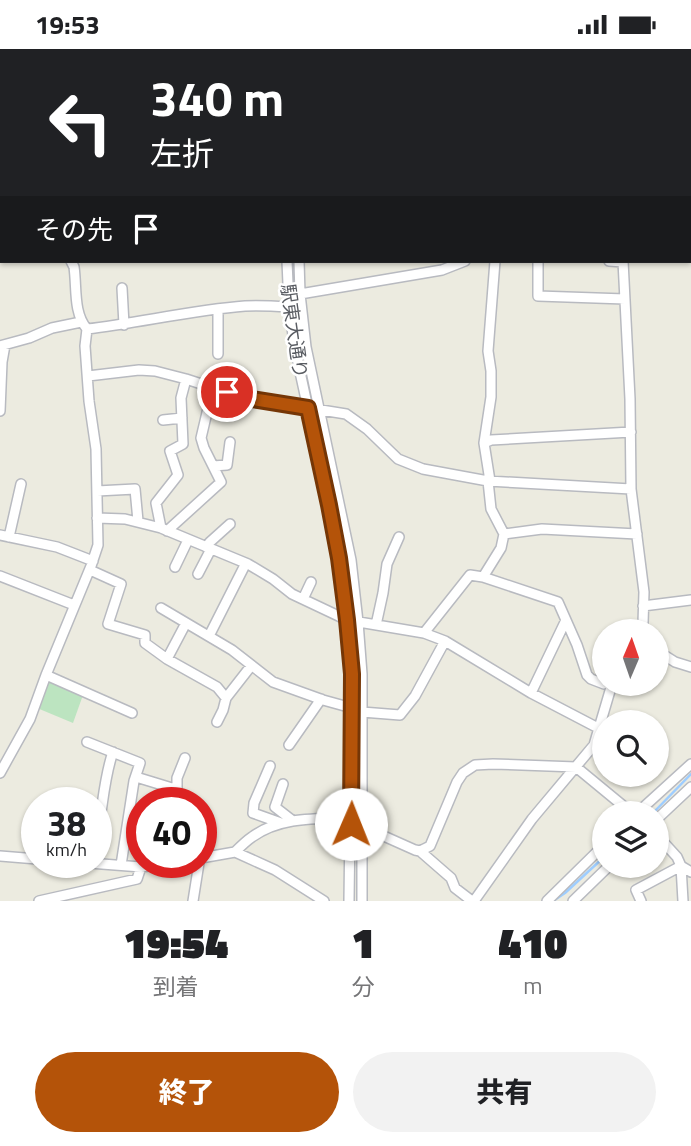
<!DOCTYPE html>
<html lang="ja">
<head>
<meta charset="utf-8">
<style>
  body { margin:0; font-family:"Titillium Web","Noto Sans JP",sans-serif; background:#f2f2f2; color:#202124; height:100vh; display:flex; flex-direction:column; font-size:26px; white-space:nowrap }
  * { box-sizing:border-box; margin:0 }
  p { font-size:23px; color:#757577 }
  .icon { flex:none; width:38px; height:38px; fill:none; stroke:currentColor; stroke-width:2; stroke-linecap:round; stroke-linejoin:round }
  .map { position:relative; height:852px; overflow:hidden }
  .sheet { display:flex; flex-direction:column; background:#fff; flex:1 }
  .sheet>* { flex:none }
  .hud { position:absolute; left:0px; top:0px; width:691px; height:214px; box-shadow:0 2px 5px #0004; background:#202124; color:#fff; overflow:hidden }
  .needle { width:46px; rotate:2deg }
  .buttons { position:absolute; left:592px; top:570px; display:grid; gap:14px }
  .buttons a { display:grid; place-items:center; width:77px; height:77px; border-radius:50%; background:#fff; box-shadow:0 2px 5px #0004; font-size:35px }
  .speed { position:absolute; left:21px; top:738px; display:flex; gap:14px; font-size:35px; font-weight:700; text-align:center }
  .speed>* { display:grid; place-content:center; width:91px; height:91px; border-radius:50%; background:#fff; box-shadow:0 2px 5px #0004; line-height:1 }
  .speed small { font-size:18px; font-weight:400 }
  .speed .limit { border:10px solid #d22; background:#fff; color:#111 }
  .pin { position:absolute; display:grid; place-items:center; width:60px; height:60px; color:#fff; margin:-30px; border:4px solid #fff; border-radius:50%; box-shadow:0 2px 7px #0007 }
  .me { position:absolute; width:77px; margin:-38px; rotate:1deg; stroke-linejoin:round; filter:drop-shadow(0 0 5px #0008) }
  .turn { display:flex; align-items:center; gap:24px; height:147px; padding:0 35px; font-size:32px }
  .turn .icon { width:91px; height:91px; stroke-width:2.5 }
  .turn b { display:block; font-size:49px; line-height:60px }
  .then { display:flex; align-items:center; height:66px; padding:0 35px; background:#0003; gap:14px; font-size:26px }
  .eta { display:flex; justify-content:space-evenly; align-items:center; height:119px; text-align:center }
  .eta b { font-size:42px; font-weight:800; line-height:49px }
  .primary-button { display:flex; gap:14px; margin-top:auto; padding:14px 35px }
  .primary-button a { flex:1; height:80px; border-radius:42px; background:#b45309; color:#fff; font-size:28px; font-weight:800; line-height:80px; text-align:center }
  .primary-button a+a { background:#f2f2f2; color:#202124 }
  .status { display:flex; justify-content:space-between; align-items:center; height:49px; padding:0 35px; background:#fff; direction:ltr }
  .status svg { height:19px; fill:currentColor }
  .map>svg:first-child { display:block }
  .green { fill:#bce4c0 }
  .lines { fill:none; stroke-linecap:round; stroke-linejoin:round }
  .stream { stroke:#9ecdff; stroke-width:2.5 }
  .minor-casing { stroke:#b8bac0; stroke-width:12 }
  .minor { stroke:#fff; stroke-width:9 }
  .route-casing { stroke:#753606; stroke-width:18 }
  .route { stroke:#b45309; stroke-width:12 }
  .labels { text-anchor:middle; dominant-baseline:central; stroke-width:5; stroke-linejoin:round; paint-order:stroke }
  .street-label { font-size:19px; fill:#595c62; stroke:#fff }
</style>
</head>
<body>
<div class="status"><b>19:53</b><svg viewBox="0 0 49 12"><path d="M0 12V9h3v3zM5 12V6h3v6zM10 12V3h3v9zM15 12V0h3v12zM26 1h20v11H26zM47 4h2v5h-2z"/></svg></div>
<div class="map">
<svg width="691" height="852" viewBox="0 0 691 852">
  <rect width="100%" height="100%" fill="#ecebe0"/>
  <path class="green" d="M50,632L83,646L73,674L37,659L47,633Z"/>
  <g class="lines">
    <path class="stream" d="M652,765L691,725
      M553,852L565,844L604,808"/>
    <g class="minor-casing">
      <path id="minor" d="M105,0L122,2
        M219,0L224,2
        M277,0L282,2
        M153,2L154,0
        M302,2V0
        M313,2V0
        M624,2L625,0
        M0,81L2,86
        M0,156H2
        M690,157H691
        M287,212L289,258L295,300L329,456L339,509L352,625L349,852
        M299,212L300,245L306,298L351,511L358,573L362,625V852
        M538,212V247L625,250
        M609,212L623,213
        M623,212L630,350L631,440L644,543L643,574L638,583
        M122,239L124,276
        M300,245L442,221L465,212
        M87,280C139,274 192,261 245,257C259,256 274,257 289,258
        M0,297L29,289L52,279L81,273
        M218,305V260
        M88,327L139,321L155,322L186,330L241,348L346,365L367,380L398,410L423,420L488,432L631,440
        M0,362L2,313L5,296
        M163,371L182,369
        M484,394L491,348V322L488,302L495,212
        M213,417L227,416L230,393
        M490,432L484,394L491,391L631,383
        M97,442L135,440L138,472
        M97,469L125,470L161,479L248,515L273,530L292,545L347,571L424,584L445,592L531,644L600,680
        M161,479L156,454L178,426L170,402L183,395L181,349L186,330
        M167,482L221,433L204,399L201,389L213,338
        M504,485L542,480L637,485
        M0,486L57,498L93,512
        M9,488L21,435
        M206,498L210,493L230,475
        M175,518L188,491
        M90,521L121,535L108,575L145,586V594L167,610L217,638L226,649L223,661L217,673
        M198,525L211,500
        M0,527L74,556
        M483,528L558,553L577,596L587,626L591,630L604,635
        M303,550L311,533
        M643,557L691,551
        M161,559L232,601L273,633L323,651L352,659
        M376,576L383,544L387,515L399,488
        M424,584L470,526L483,528L501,499L504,485L491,460L488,432
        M209,587L246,514
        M656,601L675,613L691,618
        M167,610L186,574
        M46,626L132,664
        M531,644L566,571
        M226,649L251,617
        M362,663L400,666L415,647L445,592
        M87,693L140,714L134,732L121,816
        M289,696L321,650
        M270,717L254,754L253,764L281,774
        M0,724L30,670L46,626L91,517L98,496L96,400L89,352L85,297L87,280C73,264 77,238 74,218L71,212
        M136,728L172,739L179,744L175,754
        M283,735L275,758L293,772
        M177,742V729L185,709
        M636,765L691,715
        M656,771L691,738
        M359,776L415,801L420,802L430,797L457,733L463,724L475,716L493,715L576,718L633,765
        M656,785L677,808L681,817L683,852
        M96,791C103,762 103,731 113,703
        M420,802L451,829L455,839L472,852
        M235,803C240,798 246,792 252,788C281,767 317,770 351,769
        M0,807L37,810
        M201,809L235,803L275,821L324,852
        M89,814L141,818L173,814
        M39,852L137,830L141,818
        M193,852L199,814
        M474,852L532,770L594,696L612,635
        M547,852L604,796
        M573,852L609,817
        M641,852L636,841L681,817L691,823"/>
    </g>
    <use href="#minor" class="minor"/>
  </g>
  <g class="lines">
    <g class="route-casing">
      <path id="route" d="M227,343L240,348L308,359L329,456L339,509L347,571L352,625L351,775"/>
    </g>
    <use href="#route" class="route"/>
  </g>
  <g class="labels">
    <g class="street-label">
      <text transform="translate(295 282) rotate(82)">駅東大通り</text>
    </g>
  </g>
</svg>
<div class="buttons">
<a><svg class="needle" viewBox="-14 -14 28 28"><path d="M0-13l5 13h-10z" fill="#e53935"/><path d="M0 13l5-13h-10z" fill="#757577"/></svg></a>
<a><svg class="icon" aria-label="search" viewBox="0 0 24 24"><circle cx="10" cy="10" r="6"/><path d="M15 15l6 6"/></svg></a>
<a><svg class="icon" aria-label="layers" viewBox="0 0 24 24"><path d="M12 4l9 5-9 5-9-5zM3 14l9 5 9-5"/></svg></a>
</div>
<div class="speed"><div>38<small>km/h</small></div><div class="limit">40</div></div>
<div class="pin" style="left:227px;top:343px;background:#d93025"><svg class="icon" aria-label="arrive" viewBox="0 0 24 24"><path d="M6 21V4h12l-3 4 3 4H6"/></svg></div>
<svg class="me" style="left:351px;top:775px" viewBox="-20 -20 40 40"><circle r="19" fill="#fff"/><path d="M0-13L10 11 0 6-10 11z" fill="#b45309"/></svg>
<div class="hud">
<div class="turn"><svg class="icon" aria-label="left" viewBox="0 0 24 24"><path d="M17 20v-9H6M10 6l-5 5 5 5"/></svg><div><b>340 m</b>左折</div></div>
<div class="then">その先<svg class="icon" aria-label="arrive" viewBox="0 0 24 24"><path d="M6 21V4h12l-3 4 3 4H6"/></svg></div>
</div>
</div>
<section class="sheet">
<div class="eta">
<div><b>19:54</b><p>到着</p></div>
<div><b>1</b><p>分</p></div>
<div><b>410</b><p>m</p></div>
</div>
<div class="primary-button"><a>終了</a><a>共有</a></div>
</section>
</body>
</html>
